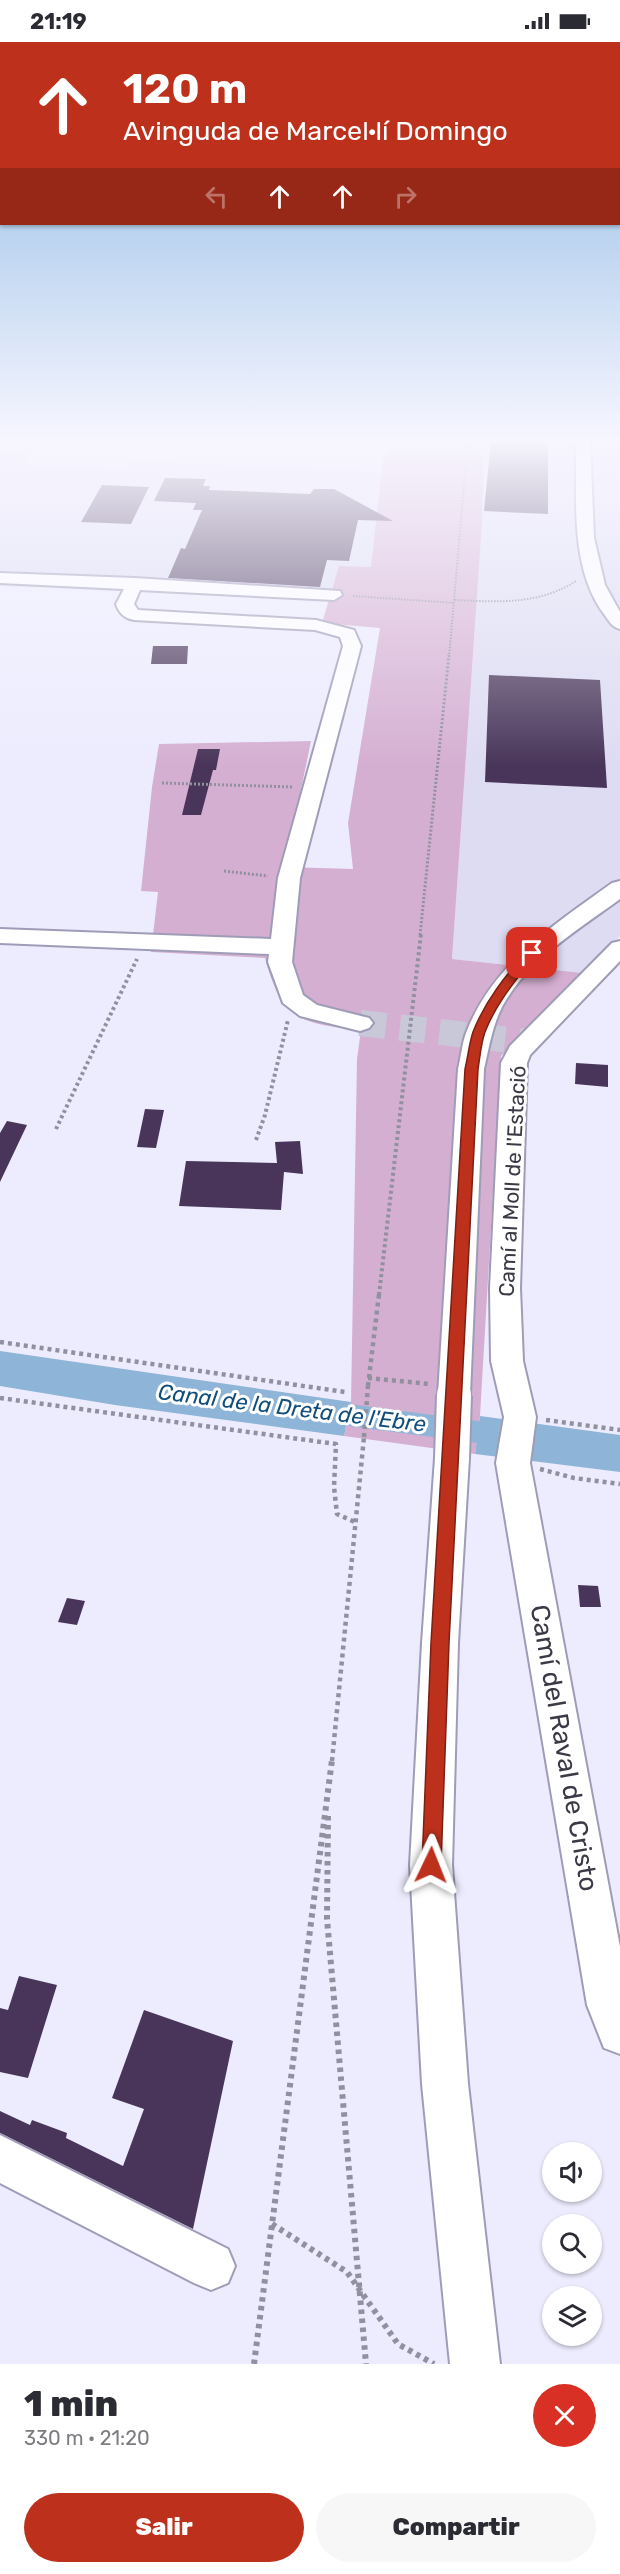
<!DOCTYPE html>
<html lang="es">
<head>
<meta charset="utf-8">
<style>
  body { margin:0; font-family:Rubik,sans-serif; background:#f7f7f7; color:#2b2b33; height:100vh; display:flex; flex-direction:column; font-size:22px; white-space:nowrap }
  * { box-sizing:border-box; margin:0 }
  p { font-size:20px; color:#7c7c81 }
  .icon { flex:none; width:33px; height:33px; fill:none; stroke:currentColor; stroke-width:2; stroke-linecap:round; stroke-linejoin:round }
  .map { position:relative; height:2322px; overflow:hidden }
  .sheet { display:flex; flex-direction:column; background:#fff; flex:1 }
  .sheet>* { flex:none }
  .banner { position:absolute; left:0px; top:0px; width:621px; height:183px; box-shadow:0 2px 4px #0004; background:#bd311c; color:#fff; overflow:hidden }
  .buttons { position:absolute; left:542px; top:2100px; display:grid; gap:12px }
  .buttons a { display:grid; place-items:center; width:60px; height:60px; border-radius:50%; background:#fff; box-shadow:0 2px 4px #0004; font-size:30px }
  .pin { position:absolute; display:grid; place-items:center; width:51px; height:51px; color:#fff; margin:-26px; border-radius:12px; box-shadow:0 3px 9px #0006 }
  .me { position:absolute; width:66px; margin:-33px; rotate:2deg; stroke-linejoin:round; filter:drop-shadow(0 0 4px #0008) }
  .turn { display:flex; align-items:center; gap:21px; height:126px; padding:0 24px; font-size:27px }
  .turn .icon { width:78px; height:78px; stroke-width:2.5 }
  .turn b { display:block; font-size:42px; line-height:51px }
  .lanes { display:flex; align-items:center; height:57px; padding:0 24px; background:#0003; justify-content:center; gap:30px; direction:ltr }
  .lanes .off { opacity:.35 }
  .round { display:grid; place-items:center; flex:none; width:63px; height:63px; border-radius:32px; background:#f7f7f7 }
  .summary { display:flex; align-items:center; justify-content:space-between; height:102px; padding:0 24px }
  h1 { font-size:36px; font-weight:800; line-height:45px }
  .action { display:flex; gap:12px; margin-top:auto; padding:12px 24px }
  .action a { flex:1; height:69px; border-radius:36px; background:#bd311c; color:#fff; font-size:24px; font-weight:800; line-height:69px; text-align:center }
  .action a+a { background:#f7f7f7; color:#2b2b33 }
  .status { display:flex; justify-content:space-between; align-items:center; height:42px; padding:0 30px; background:#fff; direction:ltr }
  .status svg { height:16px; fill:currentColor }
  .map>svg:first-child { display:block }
  .built { fill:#dddcf2 }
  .green { fill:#d5afd1 }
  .water { fill:#8eb4d7 }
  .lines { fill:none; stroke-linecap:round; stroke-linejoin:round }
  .canal { fill:#8eb4d7; fill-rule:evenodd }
  .building { fill:#483559 }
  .minor-tunnel { stroke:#c9c8d9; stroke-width:26; stroke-dasharray:26 14; stroke-linecap:butt }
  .minor-casing { stroke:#9e9cb7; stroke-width:4 }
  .path-far4 { stroke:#91909f; stroke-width:2; stroke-dasharray:1.5 1.5; stroke-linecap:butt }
  .path-far3 { stroke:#91909f; stroke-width:3; stroke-dasharray:2 2; stroke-linecap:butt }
  .path-far2 { stroke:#91909f; stroke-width:4; stroke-dasharray:3 3; stroke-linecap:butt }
  .path-far1 { stroke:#91909f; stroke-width:4.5; stroke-dasharray:4 4; stroke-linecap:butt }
  .path { stroke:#91909f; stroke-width:6; stroke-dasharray:4.5 4.5; stroke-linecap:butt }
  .minor { fill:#fff; fill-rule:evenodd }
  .minor-bridge-casing { stroke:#9e9cb7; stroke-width:38; stroke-linecap:butt }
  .path-bridge { stroke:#91909f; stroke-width:4.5; stroke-dasharray:4 4; stroke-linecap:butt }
  .minor-bridge { stroke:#fff; stroke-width:34 }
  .route { fill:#bd311c; stroke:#7b2012; stroke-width:1.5 }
  .labels { text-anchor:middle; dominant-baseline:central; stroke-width:6; stroke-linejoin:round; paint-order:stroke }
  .street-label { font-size:21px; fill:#3a3945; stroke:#fff }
  .water-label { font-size:22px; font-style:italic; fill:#124e7b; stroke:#fff }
  .near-street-label { font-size:26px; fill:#3a3945; stroke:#fff }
</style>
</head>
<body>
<div class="status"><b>21:19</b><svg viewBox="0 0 49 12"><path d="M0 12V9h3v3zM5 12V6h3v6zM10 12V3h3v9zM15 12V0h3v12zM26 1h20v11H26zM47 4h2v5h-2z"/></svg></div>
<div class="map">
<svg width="620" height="2322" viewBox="0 0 620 2322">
  <rect width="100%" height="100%" fill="#edecfe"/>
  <path class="built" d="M484,399H620V894L583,931L452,917L482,481Z
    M0,409L28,410V424L128,428L133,419L381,430L371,525L340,524L328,558L0,544Z"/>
  <path class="green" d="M398,399H484L482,481L452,917L583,931L501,1014L480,1374L475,1412L344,1394L351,1360L357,1017L361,988C302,982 282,979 265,916L151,910L158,850L141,849L152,745L159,702L311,699L285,825L353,827L348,781L380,586L322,581L339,524L371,525L383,415Z"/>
  <path class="water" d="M0,1309L351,1360L344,1394L115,1363L0,1344Z
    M480,1374L620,1393V1430L475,1412Z"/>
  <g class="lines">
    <path class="canal" d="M318,1358L509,1383L519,1386L523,1394L519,1402L509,1405L318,1380L308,1377L304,1369L308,1361Z"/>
  </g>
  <path class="building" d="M491,399H548V472L484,469Z
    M165,436L206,437L203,444H210L209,448L310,452L314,447H334L393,479L358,478L349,519L327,518L320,545L168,536L181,506L185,507L202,468H193L196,461L154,459Z
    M102,443L149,445L131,482L81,480Z
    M153,604H188L187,622H151Z
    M489,633L600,638L607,746L485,740Z
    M198,707H220L216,728H213L201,773H182Z
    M576,1021L608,1023V1045L575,1042Z
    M145,1067L164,1068L156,1106L137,1105Z
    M7,1079L27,1083L0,1140V1091Z
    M300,1099L303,1132L284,1130L281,1168L179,1164L186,1119L277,1121L275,1100Z
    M578,1543L598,1544L601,1565H580Z
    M67,1556L85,1559L77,1583L58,1580Z
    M19,1934L57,1943L28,2036L0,2030V1966L8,1968Z
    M144,1968L233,1999L193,2187L0,2091V2069L30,2083L32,2078L67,2091L66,2096L123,2124L144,2067L112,2056Z"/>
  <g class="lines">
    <path class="minor-tunnel" d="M360,981L529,1000"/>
    <g class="minor-casing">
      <path id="minor" d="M576,399H590L594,496L605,543L620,570V587C612,585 609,579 604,572C569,525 577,455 576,399Z
        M0,531L135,536L340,549L342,553L334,558L140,548L134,562L138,568L316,578L354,588L361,604L300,836L292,920L303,953L317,963L369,976L373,981L369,986L360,989L300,974L283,961L268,920L269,912L0,901V887L271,897L278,836L343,604L340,595L315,588L134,578C124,576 119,571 116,562L124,547L0,541Z
        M620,839V857C578,888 528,917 502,965C492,985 489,1006 484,1027L470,1353L465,1362L454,1366L443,1362L438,1353L458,1027C461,1015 462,1002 466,991C493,921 554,883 612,841Z
        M620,899V919L530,1013L527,1021L520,1246L523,1319L536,1375L530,1421L620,1905V2012L604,2006L587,1963L496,1421L504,1375L491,1319L490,1246L501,1021L510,1004L612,901Z
        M452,1402L464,1406L469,1416L458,1601L452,1823L468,2042L500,2322H450L422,2042L410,1823L422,1601L435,1416L440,1406Z
        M0,2093L228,2207L235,2224L228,2241L211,2248L194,2241L0,2141Z"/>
    </g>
    <path class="path-far4" d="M353,554L455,561
      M455,558C498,560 539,563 576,539
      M449,615L468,399"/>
    <path class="path-far3" d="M162,741L293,745
      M224,829L268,834
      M420,893L449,613"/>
    <path class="path-far2" d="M56,1087L137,917
      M256,1098L265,1073L288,978
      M379,1253L421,892"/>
    <path class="path-far1" d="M0,1300L345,1350
      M368,1336L430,1342
      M368,1344L379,1252
      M0,1356L336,1402L334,1445L337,1472L355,1480
      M546,1378L620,1388
      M540,1427L574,1436L620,1442
      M332,1719L364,1395"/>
    <path class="path" d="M328,1774L327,1877L366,2322
      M272,2182L347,2230L398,2302L434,2322
      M254,2322L332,1718"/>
    <use href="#minor" class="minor"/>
    <g class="minor-bridge-casing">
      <path id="minor-bridge" d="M452,1416L454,1353"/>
    </g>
    <path class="path-bridge" d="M364,1395L368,1344"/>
    <use href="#minor-bridge" class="minor-bridge"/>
  </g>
  <linearGradient id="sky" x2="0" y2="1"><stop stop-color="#84b4e1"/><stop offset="0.55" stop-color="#f7f6ff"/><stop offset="1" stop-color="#f7f6ff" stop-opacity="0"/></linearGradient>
  <rect width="620" height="724" fill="url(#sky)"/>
  <path class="route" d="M532,907L537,911C518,936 497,959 485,990C481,1001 480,1015 478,1027L449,1601L441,1823L438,1830L431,1833L424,1830L422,1823L431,1601L465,1027C468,1015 469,1002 473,990C485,959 506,933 528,908Z"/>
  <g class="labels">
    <g class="street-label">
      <text transform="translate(512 1139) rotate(-87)">Camí al Moll de l'Estació</text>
    </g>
    <g class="water-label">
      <text transform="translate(292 1366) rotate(7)">Canal de la Dreta de l'Ebre</text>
    </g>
    <g class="near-street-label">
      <text transform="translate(564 1706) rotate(80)">Camí del Raval de Cristo</text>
    </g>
  </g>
</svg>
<div class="buttons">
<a><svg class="icon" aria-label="sound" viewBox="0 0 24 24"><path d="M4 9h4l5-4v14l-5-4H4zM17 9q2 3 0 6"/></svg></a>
<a><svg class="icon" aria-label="search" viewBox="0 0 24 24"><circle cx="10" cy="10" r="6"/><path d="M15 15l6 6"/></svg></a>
<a><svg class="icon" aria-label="layers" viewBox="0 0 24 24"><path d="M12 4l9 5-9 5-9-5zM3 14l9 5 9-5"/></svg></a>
</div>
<div class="pin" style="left:532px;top:911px;background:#d93025"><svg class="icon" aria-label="arrive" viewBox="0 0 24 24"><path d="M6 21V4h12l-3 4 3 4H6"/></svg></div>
<svg class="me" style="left:431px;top:1823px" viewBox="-20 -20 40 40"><path d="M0-17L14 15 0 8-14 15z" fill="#bd311c" stroke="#fff" stroke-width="4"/></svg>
<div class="banner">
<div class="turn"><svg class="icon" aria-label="ahead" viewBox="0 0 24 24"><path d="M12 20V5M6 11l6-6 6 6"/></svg><div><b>120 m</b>Avinguda de Marcel·lí Domingo</div></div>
<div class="lanes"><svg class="icon off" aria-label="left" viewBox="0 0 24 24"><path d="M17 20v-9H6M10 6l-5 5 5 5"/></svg><svg class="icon" aria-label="ahead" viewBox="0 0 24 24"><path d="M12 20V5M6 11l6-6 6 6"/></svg><svg class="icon" aria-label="ahead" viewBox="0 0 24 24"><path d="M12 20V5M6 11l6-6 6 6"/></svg><svg class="icon off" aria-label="right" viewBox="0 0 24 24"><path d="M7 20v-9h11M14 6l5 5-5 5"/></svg></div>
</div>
</div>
<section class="sheet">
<div class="summary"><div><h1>1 min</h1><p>330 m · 21:20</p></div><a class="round" style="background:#d93025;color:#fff"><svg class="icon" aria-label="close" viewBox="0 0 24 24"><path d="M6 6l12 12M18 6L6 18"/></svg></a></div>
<div class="action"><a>Salir</a><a>Compartir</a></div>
</section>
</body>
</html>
